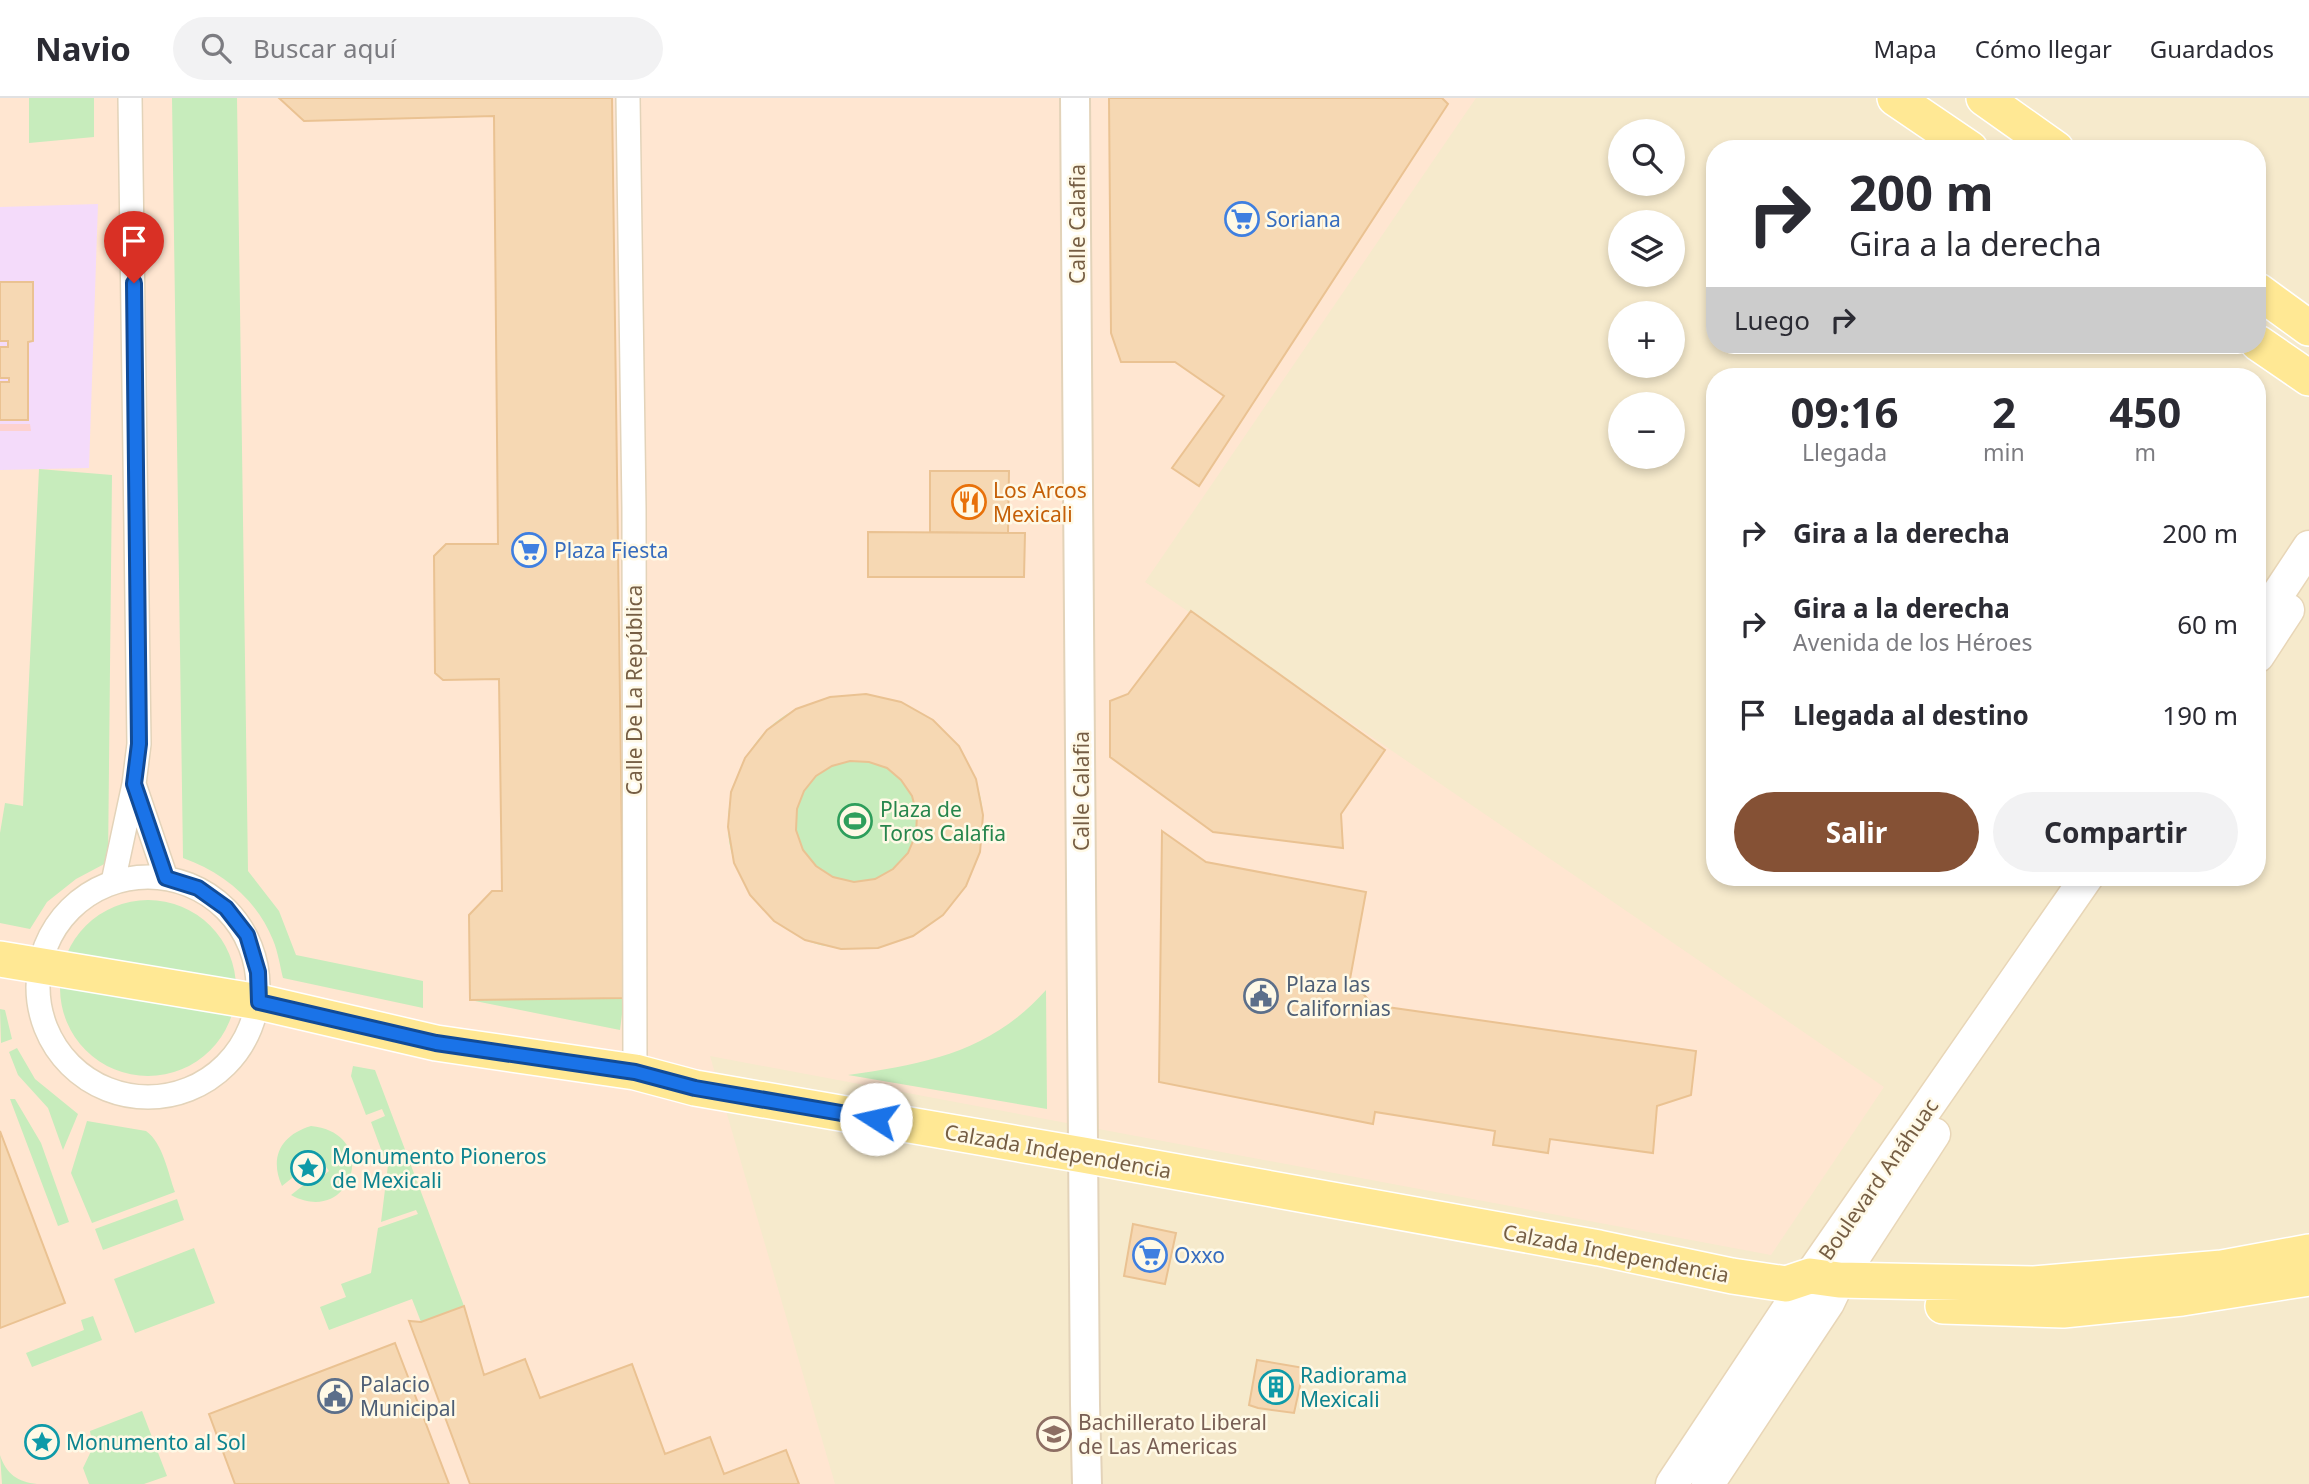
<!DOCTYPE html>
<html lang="es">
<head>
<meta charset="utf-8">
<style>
  body { margin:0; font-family:"Noto Sans",sans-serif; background:#f2f2f3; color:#2b2b33; height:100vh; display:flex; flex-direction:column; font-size:26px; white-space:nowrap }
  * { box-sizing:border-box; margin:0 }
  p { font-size:23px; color:#7c7c81 }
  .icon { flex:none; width:38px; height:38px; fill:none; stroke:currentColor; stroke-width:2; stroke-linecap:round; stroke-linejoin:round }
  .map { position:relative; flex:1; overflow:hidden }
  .panel { position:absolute; left:1706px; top:270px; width:560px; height:518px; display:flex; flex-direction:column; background:#fff; border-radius:28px; box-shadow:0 4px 10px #0003 }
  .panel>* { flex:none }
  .guide { position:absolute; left:1706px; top:42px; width:560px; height:214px; border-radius:28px; box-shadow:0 4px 10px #0003; background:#fff; color:#2b2b33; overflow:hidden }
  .controls { position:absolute; left:1608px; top:21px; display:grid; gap:14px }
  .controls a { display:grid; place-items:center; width:77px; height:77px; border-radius:50%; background:#fff; box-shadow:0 4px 10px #0003; font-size:35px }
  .pin { position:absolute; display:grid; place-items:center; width:60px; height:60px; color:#fff; margin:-72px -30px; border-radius:50% 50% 50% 0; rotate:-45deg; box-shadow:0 0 7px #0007 }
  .pin .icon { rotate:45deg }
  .me { position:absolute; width:77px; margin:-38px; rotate:280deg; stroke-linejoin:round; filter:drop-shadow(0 0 5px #0008) }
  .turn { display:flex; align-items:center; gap:24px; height:147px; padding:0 28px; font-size:32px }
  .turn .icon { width:91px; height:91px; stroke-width:2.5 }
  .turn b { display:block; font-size:49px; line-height:60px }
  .then { display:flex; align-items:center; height:66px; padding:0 28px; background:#0003; gap:14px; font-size:26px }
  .eta { display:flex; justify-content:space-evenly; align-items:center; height:119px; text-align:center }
  .eta b { font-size:42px; font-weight:700; line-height:49px }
  .button { display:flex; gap:14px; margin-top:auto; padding:14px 28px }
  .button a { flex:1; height:80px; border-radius:42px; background:#855135; color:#fff; font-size:28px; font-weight:700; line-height:80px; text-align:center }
  .button a+a { background:#f2f2f3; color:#2b2b33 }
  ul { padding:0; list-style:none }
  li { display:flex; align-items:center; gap:21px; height:91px; padding:0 28px }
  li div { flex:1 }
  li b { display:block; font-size:26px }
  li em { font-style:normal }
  header { display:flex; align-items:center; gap:42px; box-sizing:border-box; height:98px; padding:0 35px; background:#fff; border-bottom:2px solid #e1e1e2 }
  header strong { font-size:33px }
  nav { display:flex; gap:38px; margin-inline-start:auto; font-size:24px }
  .search { width:490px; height:63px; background:#f2f2f3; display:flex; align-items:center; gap:18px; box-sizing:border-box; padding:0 24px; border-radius:38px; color:#7c7c81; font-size:26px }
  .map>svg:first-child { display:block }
  .residential { fill:#f6eacc; fill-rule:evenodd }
  .commercial { fill:#ffe6d1 }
  .education { fill:#f4dbfa }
  .medical { fill:#fdd2d0 }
  .green { fill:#c7ecbc }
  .building { fill:#f6d8b3; stroke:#eac292; stroke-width:2; fill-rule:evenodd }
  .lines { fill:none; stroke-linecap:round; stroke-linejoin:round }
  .minor-casing { stroke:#e3d3b9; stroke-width:26 }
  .tertiary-casing { stroke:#e3d3b9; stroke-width:32 }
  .secondary-casing { stroke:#e8d6b7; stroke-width:35 }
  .primary-casing { stroke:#fff; stroke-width:38 }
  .minor { stroke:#fff; stroke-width:23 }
  .tertiary { stroke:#fff; stroke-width:28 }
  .secondary { stroke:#fff; stroke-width:32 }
  .primary { stroke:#ffe894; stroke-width:35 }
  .route-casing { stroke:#114b97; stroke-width:18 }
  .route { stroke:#1a73e8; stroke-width:12 }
  .labels { text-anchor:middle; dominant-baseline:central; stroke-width:5; stroke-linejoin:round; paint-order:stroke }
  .shop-label { font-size:21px; fill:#366cbe; stroke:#fff9e6; text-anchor:start }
  .street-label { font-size:21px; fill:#765e44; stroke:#fff9e6 }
  .food-label { font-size:21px; fill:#c56008; stroke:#fff9e6; text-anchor:start }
  .leisure-label { font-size:21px; fill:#27864d; stroke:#fff9e6; text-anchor:start }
  .service-label { font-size:21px; fill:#4e5e75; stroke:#fff9e6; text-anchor:start }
  .culture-label { font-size:21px; fill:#0d838f; stroke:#fff9e6; text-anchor:start }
  .education-label { font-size:21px; fill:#785e54; stroke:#fff9e6; text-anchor:start }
</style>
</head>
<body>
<header>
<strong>Navio</strong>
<div class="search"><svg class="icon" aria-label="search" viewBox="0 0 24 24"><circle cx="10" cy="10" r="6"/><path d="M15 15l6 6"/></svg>Buscar aquí</div>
<nav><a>Mapa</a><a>Cómo llegar</a><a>Guardados</a></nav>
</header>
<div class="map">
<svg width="2309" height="1386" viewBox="0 0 2309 1386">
  <rect width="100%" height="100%" fill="#fef7de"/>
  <path class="residential" d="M0,0H2309V1386H0ZM1620,33H1673V86H1620ZM1715,51H2258V247H1715ZM1620,124H1673V177H1620ZM1620,215H1673V268H1620ZM1715,278H2258V779H1715ZM1620,306H1673V359H1620Z"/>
  <path class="commercial" d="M0,0H1476L1145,484L1884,989L1771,1157L710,958L835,1386H0Z"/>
  <path class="education" d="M98,106L89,370L0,372V109Z"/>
  <path class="medical" d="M0,326H30L31,333H0Z"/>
  <path class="green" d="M29,0H94V39L29,45Z
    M172,0H237L248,773L279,813L296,857L423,883V910L283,880C280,868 278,854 273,842C257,802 223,774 183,760Z
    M39,371L112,377L108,764L76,781L47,804L30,831L0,825V735L5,705L23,708Z
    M866,596C878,599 892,601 904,606C948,627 978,666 983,715C984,728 981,741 980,754L878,850C858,850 822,852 805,841C794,835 781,816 772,806C764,797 737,773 734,763C714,707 745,633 799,610C822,600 842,598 866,596Z
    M60 890a88 88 0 1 1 176 0a88 88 0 1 1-176 0Z
    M1046,892L1047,1011L848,977C926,966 991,954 1046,892Z
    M624,900L620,932L470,902Z
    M0,911L5,912L12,941L1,945Z
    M17,950L35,981L78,1016L63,1052L48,1010L18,977L9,954Z
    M353,968L375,972L464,1208L421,1224L412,1201L329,1232L320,1209L346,1199L341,1186L371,1175L378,1130L418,1116L416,1112L381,1124L388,1067L401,1062L399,1057L385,1062L371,1024L385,1018L382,1011L366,1017L351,978Z
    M10,1001H15L41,1045L69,1124L58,1128Z
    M87,1023L146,1033C163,1045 168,1075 175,1094L92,1125L71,1075Z
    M311,1028C382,1035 352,1130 291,1097L310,1082L314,1085L329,1073L316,1055L300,1068L302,1072L282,1088C269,1059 281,1037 311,1028Z
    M177,1101L184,1122L103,1152L95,1131Z
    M194,1150L215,1205L135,1235L114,1181Z
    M93,1218L102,1242L32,1269L26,1255L84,1232L81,1222Z
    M142,1313L167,1378L144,1386H89L83,1370L93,1349L90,1333Z
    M0,1357C6,1376 18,1384 37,1386H2Z"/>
  <path class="building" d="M279,0H612L624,900L470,902L469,817L492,793H502L499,581L443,582L435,575L434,458L446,446H498L494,18L304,23Z
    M1109,0H1442L1448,6L1199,388L1172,370L1224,298L1175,264H1121L1111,235Z
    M0,184H33V243L28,244V322H0V284H9V280H0V249H8V243H0Z
    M930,373H1009L1008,435L930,434Z
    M868,434L1025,435L1024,479H868Z
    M1191,513L1385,652L1341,716L1343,750L1213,734L1110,659V603L1128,596Z
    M866,596L901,604L933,622L959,648L976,681L983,717L980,754L966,788L943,817L913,838L878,850L841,851L805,842L774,823L750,797L734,765L728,729L731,694L745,660L767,632L796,611L830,599ZM850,663L869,664L887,670L901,682L912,698L917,717L916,736L908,755L893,771L875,781L854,784L833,779L816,768L803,752L796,732L797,711L804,693L816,678L832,668Z
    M1162,733L1206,764L1366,794L1350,881L1373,907L1696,953L1691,997L1657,1008L1653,1055L1550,1041L1548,1055L1493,1047L1495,1033L1375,1014L1373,1026L1159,984Z
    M0,1033L65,1205L0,1230Z
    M1133,1126L1176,1135L1165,1186L1124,1178Z
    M464,1208L484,1277L525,1261L540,1300L632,1266L665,1356L710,1339L724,1376L786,1352L799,1386H470L409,1223L421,1224Z
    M395,1245L449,1386H235L209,1316Z
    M1257,1262L1304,1270L1294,1315L1258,1310L1249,1307Z"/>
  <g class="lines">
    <g class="minor-casing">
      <path id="minor" d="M628,0L634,410L635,974
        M134,686L166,780
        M38 889a110 110 0 1 1 220 0a110 110 0 1 1-220 0Z
        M113,784L134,686L139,646L130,0"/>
    </g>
    <g class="tertiary-casing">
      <path id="tertiary" d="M1075,0L1085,1306L1087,1386"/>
    </g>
    <g class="secondary-casing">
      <path id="secondary" d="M2258,526L2309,449
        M2258,558L2288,512
        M1672,1386L1810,1178L2087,779
        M1708,1386L1828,1205L1839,1182L1934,1036"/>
    </g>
    <g class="primary-casing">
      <path id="primary" d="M1895,0L1970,51
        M1984,0L2056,51
        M2258,193L2309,230
        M2258,245L2309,280
        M0,861L259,904L436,945L635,974L695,990L1083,1057L1599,1150L1732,1178L1786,1186L1810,1178L1839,1182L2034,1186L2222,1170L2309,1154
        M1943,1208L2063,1212L2182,1200L2309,1180"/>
    </g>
    <use href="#minor" class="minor"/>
    <use href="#tertiary" class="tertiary"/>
    <use href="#secondary" class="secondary"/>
    <use href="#primary" class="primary"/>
  </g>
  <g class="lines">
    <g class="route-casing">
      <path id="route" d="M134,185L139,646L134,686L166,780L198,790L226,810L247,837L258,874L259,904L436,945L635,974L695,990L876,1021"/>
    </g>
    <use href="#route" class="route"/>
  </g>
  <defs>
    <g id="supermarket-ring" transform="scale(1.75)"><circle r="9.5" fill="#fff9e6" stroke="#3f7fe0" stroke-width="1.5"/><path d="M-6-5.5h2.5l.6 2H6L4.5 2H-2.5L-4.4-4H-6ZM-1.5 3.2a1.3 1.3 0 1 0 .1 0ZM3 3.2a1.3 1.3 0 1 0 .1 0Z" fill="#3f7fe0"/></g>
    <g id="restaurant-ring" transform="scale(1.75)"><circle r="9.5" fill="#fff9e6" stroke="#e8710a" stroke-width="1.5"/><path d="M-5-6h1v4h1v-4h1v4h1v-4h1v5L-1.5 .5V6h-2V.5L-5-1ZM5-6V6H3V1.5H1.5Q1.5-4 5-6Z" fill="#e8710a"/></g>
    <g id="stadium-ring" transform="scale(1.75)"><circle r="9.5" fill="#fff9e6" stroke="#2e9e5b" stroke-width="1.5"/><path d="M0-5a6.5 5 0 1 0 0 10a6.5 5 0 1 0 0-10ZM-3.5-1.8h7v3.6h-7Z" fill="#2e9e5b"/></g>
    <g id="civic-ring" transform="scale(1.75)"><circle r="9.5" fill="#fff9e6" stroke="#5c6f8a" stroke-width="1.5"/><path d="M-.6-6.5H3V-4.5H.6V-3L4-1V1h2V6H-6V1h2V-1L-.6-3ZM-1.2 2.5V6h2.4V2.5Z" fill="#5c6f8a"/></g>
    <g id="sight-ring" transform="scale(1.75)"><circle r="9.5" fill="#fff9e6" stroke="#0f9aa8" stroke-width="1.5"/><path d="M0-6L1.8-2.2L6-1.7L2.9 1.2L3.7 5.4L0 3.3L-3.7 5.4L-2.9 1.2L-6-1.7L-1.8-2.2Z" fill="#0f9aa8"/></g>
    <g id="building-ring" transform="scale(1.75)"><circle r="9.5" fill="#fff9e6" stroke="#0f9aa8" stroke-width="1.5"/><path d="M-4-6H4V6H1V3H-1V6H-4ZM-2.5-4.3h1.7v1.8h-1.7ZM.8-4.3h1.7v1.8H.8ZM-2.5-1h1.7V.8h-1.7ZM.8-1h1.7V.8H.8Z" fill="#0f9aa8"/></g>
    <g id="university-ring" transform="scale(1.75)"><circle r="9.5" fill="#fff9e6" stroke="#8d6e63" stroke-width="1.5"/><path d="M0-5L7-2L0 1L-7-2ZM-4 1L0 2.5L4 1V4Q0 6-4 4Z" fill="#8d6e63"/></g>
  </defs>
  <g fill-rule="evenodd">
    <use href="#supermarket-ring" x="1242" y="121"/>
    <use href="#restaurant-ring" x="969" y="404"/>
    <use href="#supermarket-ring" x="529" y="452"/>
    <use href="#stadium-ring" x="855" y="723"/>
    <use href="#civic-ring" x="1261" y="898"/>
    <use href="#sight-ring" x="308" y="1070"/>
    <use href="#supermarket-ring" x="1150" y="1157"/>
    <use href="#building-ring" x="1276" y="1289"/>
    <use href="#civic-ring" x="335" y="1298"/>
    <use href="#university-ring" x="1054" y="1336"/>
    <use href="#sight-ring" x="42" y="1344"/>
  </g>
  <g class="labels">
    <g class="shop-label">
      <text x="1266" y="121">Soriana</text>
      <text x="554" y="452">Plaza Fiesta</text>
      <text x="1174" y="1157">Oxxo</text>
    </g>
    <g class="street-label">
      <text transform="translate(1077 126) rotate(-90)">Calle Calafia</text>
      <text transform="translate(634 592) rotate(-90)">Calle De La República</text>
      <text transform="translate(1081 693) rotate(-90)">Calle Calafia</text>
      <text transform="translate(1058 1053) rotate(10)">Calzada Independencia</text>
      <text transform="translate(1878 1081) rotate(-55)">Boulevard Anáhuac</text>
      <text transform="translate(1616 1155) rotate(11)">Calzada Independencia</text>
    </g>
    <g class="food-label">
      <text x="993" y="392">Los Arcos<tspan x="993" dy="24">Mexicali</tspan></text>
    </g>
    <g class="leisure-label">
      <text x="880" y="711">Plaza de<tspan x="880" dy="24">Toros Calafia</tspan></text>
    </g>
    <g class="service-label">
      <text x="1286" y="886">Plaza las<tspan x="1286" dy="24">Californias</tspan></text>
      <text x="360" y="1286">Palacio<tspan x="360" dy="24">Municipal</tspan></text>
    </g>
    <g class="culture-label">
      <text x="332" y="1058">Monumento Pioneros<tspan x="332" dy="24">de Mexicali</tspan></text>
      <text x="1300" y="1277">Radiorama<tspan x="1300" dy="24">Mexicali</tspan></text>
      <text x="66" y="1344">Monumento al Sol</text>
    </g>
    <g class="education-label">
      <text x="1078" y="1324">Bachillerato Liberal<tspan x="1078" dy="24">de Las Americas</tspan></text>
    </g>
  </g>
</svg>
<div class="controls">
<a><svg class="icon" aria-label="search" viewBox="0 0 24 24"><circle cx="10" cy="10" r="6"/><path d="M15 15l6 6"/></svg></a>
<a><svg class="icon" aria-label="layers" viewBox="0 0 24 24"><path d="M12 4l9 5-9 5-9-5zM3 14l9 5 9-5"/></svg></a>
<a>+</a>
<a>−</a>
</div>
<div class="pin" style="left:134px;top:185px;background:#d93025"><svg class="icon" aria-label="arrive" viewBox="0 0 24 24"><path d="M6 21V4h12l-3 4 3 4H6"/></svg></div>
<svg class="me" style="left:876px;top:1021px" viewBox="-20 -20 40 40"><circle r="19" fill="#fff"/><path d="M0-13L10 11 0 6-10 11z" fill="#1a73e8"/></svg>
<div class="guide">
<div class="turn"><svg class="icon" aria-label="right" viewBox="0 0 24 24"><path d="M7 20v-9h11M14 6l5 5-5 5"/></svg><div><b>200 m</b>Gira a la derecha</div></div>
<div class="then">Luego<svg class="icon" aria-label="right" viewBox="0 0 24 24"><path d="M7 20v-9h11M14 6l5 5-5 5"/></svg></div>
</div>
<section class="panel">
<div class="eta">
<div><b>09:16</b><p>Llegada</p></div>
<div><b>2</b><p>min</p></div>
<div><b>450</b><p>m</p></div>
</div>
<ul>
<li><svg class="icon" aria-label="right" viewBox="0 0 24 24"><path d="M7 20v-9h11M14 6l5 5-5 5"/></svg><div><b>Gira a la derecha</b></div><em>200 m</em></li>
<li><svg class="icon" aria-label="right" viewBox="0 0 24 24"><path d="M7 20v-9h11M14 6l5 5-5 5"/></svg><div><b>Gira a la derecha</b><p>Avenida de los Héroes</p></div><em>60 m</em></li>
<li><svg class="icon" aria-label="arrive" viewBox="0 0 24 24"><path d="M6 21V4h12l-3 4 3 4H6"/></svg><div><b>Llegada al destino</b></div><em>190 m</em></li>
</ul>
<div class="button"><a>Salir</a><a>Compartir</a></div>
</section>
</div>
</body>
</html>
